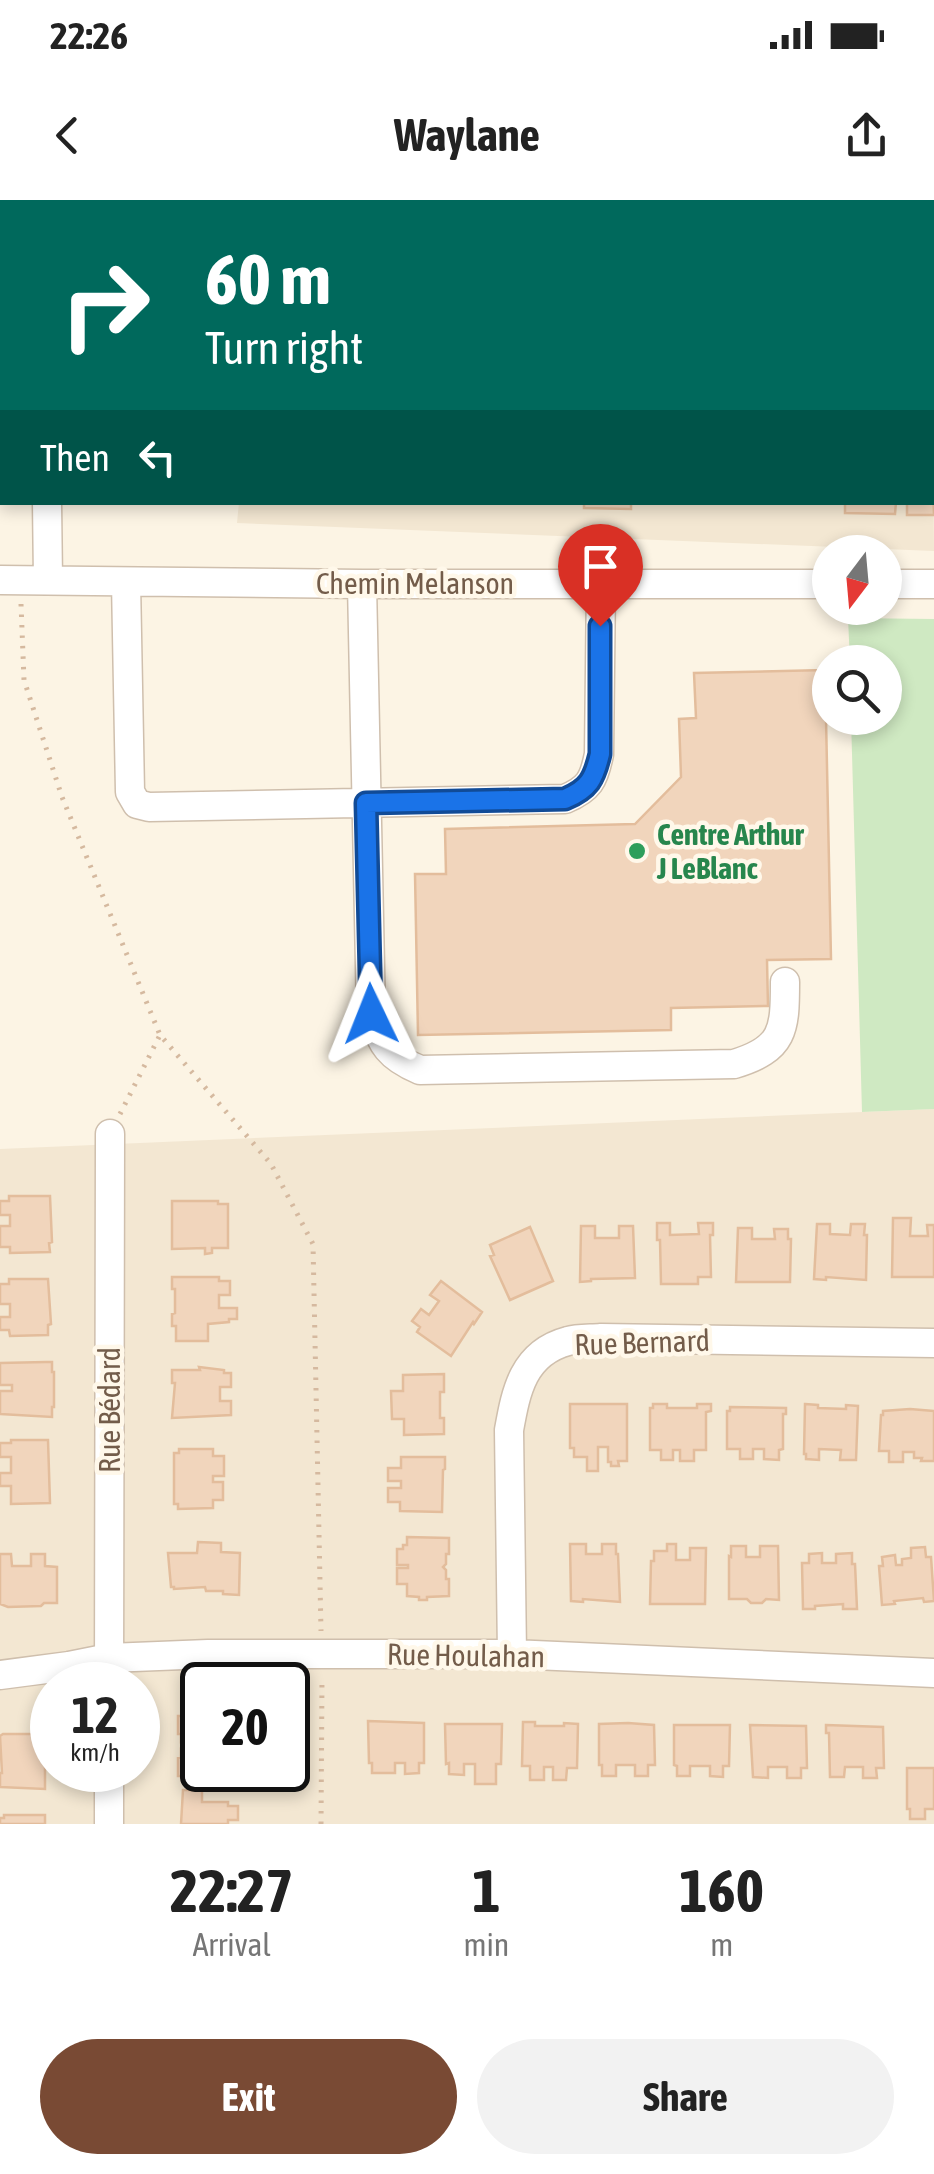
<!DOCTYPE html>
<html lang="en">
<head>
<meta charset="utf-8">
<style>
  body { margin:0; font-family:"Asap Condensed",sans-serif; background:#f2f2f2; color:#222; height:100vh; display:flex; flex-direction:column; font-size:38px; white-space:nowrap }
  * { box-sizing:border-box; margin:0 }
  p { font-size:32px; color:#767676 }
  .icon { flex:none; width:55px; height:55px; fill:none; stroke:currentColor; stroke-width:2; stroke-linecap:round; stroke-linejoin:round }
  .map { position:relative; height:1624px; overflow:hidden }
  .drawer { display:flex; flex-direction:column; background:#fff; flex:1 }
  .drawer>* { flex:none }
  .top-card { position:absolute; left:0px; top:0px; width:935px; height:305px; box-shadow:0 5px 15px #0003; background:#00695c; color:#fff; overflow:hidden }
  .needle { width:65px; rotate:196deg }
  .buttons { position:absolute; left:812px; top:335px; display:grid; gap:20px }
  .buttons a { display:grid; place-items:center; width:90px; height:90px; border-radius:50%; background:#fff; box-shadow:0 5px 15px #0003; font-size:50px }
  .speed { position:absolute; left:30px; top:1462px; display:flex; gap:20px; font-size:50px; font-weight:700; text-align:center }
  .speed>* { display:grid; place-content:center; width:130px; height:130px; border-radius:50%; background:#fff; box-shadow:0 5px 15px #0003; line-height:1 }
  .speed small { font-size:25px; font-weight:400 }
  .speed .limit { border:5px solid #111; border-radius:15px; background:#fff; color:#111 }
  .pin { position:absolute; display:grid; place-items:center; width:85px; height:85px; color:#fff; margin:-102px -42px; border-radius:50% 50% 50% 0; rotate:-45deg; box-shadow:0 0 10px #0007 }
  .pin .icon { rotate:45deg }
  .me { position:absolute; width:110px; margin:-55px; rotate:358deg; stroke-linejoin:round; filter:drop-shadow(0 0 8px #0008) }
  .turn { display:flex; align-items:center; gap:35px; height:210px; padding:0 40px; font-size:45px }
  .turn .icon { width:130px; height:130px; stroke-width:2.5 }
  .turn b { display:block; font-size:70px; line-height:85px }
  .then { display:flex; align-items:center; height:95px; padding:0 40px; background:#0003; gap:20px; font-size:38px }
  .eta { display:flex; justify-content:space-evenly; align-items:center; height:170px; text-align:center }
  .eta b { font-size:60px; font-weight:700; line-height:70px }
  .cta { display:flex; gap:20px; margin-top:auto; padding:20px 40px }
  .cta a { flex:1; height:115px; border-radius:60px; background:#794a34; color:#fff; font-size:40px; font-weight:700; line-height:115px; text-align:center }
  .cta a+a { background:#f2f2f2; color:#222 }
  .status { display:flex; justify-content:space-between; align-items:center; height:70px; padding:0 50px; background:#fff; direction:ltr }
  .status svg { height:28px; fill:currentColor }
  header { display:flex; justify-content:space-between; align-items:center; height:130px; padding:0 40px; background:#fff; font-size:45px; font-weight:700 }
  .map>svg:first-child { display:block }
  .residential { fill:#f3e7d2; fill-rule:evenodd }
  .green { fill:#cfe9c2 }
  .building { fill:#f1d5bc; stroke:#e3bd9c; stroke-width:2.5 }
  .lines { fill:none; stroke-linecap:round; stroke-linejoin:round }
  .minor-casing { stroke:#cfbfad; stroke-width:31 }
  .path { stroke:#d5b99f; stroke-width:5; stroke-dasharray:2.5 8; stroke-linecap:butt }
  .minor { stroke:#fff; stroke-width:28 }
  .route-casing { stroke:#114b97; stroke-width:25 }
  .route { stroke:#1a73e8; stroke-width:18 }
  .leisure-dot { fill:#2e9e5b; stroke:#fff8ea; stroke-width:4 }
  .labels { text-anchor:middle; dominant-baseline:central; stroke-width:9; stroke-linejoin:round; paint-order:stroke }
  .street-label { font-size:30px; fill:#735c4a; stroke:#fff8ea }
  .leisure-label { font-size:30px; font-weight:bold; fill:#27864d; stroke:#fff8ea; text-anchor:start }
</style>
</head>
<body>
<div class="status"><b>22:26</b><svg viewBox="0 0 49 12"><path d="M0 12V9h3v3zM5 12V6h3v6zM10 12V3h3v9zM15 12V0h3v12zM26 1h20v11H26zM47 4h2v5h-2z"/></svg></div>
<header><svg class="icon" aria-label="back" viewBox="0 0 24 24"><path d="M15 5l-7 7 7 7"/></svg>Waylane<svg class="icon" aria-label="share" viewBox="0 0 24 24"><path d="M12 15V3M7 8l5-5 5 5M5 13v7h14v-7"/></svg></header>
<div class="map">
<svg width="934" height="1624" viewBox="0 0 934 1624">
  <rect width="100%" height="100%" fill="#fcf4e4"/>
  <path class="residential" d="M932,149L934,351L237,323L239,302H932Z
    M934,909V1624H0V949ZM52,1485H138V1570H52ZM202,1485H288V1570H202Z"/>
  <path class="green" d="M0,0H934V119L932,2H2V65L0,63Z
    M848,418L934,419V909L862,912L851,518H885V462H850Z"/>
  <path class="building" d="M932,264L934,315H907V302H932Z
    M584,302H631V309L584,308Z
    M845,302H896L895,314L845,313Z
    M825,470L831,759L767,760L768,806L671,808V830L418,835L415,674H446L445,629L635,624L681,577L679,519L696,518L694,473Z
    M9,996H50L52,1042L49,1043L50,1052L10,1053V1047H0V1026H10V1015H0V1001H9Z
    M172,1001H218V1004H228V1048H212V1053L205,1054V1048L172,1049Z
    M893,1018H911L910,1036H928L927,1025H934V1077H892Z
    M657,1023H670V1035L699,1034L698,1023H713V1035H710L711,1077H698V1084H661L660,1040H657Z
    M817,1024H830V1034L850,1035L851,1024H865L864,1035H867L866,1080L826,1077V1080L814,1079Z
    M581,1026H595V1038H619V1026H633L635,1078L591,1079V1081L580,1082Z
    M530,1027L553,1081L510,1100L490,1056L494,1055L490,1045Z
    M738,1028H752V1039H775L774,1029H788V1039H791L790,1082H736Z
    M172,1077H219V1081H230V1095H219V1108H237V1119H229V1122L208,1124V1141H176V1126H172V1114L175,1113V1089H172Z
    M9,1079H48L51,1124L48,1125V1135L10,1136L9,1130H0V1117H10V1104H0V1084H9Z
    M441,1081L482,1112L474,1124L473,1122L451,1156L417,1132L420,1127L412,1121L421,1109L429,1115L439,1101L430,1095Z
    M46,1162H52V1172H54V1207H52V1217L0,1214V1191H12V1185H0V1163Z
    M199,1167L224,1170V1173H231V1187H220V1201H231V1215L172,1218L175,1183H172V1170H200Z
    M444,1174V1192H440V1218H444V1234L404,1235V1219H392L391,1191H403V1175Z
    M570,1204H627V1261H618L619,1266H611V1262H608V1247H598V1271H587V1257H574V1248H570Z
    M653,1204H667V1208H697V1204H711V1211L706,1212V1250H694V1261H680V1250H673V1260H661V1250H650V1208H653Z
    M805,1204L818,1205V1208L846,1209V1205L858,1206L856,1260H840L841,1250L819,1249V1260L806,1259V1254H804Z
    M730,1207L786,1208V1214H783V1249L779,1250V1260L764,1259V1249H753V1259H740V1249H727V1211H730Z
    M910,1209L934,1211V1261H921L922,1258H914V1252H903V1262H889V1251H879L881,1215H883V1211Z
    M11,1240H48L50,1303L11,1304V1286H0V1273H11V1257H0V1243H11Z
    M179,1249H213V1256H224V1276H213V1282H223V1300H213V1308L178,1309V1304H174V1253H179Z
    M401,1257H445V1269L443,1270L442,1312L400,1311V1302H388V1288H401V1281H388V1268H401Z
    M407,1337L449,1338V1354H446V1364L443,1367L446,1370V1379H449V1396L427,1397V1400H419V1397L407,1396V1384H397V1368H408V1365H397V1349H403V1345H407Z
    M198,1342L221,1343V1352L240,1353L239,1395L223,1394V1391H206L205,1387L174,1389V1387H171L168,1353H197Z
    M570,1344H586V1354H602V1344H616V1354H618L620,1402L583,1399V1402L571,1401Z
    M667,1344H676V1360H690V1348H706L705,1404H650L651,1361H654V1351H667Z
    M731,1346H746V1357H760V1346H778L779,1400L766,1399L762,1403H751L747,1399H729V1356L731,1357Z
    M925,1347L926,1357H931L934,1401L924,1402L923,1398L894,1401L895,1404L882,1405L879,1366H883L882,1357L895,1355L896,1365H902V1359L911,1358V1348Z
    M822,1353V1363H836V1354L852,1353V1364H855L857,1409H843V1404L815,1406V1409H803L802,1363H809V1354Z
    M0,1354H11L12,1366H31V1354H45V1366L57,1367V1403H44L41,1406L8,1407L0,1404Z
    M178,1516H202V1570H221V1576H178V1558L181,1557V1548L183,1545L181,1543V1534H178Z
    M368,1521L424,1523V1563H419V1573L405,1574V1563H395V1573H372V1563H369Z
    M523,1522H535V1526H564V1523L578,1524L577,1568H567L566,1580H553V1567H544V1580H530V1566H522Z
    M628,1523L654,1525L655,1565H648V1576H635V1565H616V1576H602V1565H599V1524Z
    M445,1524H502L501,1564H496V1584H475V1564H464V1575L449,1574V1563L446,1564Z
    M674,1525H730L729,1566H723V1577L710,1576V1566H690V1576H677V1566L674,1565Z
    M750,1525L806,1526L807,1568H801V1578H787V1567H768V1578L753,1577Z
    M826,1525L883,1527L884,1568H876L877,1578H863V1567H845L844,1577H830L829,1533H826Z
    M3,1534H45V1589L0,1587V1573H2L0,1536Z
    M907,1568H934V1609H925V1619H910V1609H907Z
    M183,1590H202V1602H228V1606H238V1620H228V1624H181Z
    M4,1615H45V1624H0V1618H4Z"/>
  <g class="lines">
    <g class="minor-casing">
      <path id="minor" d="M43,0V2
        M47,302L48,380
        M0,380L362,384H830
        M126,382L130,592L137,604L149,607L565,599C589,589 594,580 599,554L601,383
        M362,384L371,814C382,845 389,857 420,870L734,864C784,849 785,830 785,782
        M885,384H934
        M512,1454L509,1230C516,1191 523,1153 568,1141C578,1138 591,1139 601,1138L934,1143
        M0,1475L69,1466L109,1458L208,1454H512L934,1473
        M109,1485L110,934
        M109,1624V1570"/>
    </g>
    <path class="path" d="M12,2L13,0
      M0,80L2,66
      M0,136L2,147
      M21,404L24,480L62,597L160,835L271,964L313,1044L321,1431
      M120,914L160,835
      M321,1624L322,1477"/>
    <use href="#minor" class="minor"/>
  </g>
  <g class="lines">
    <g class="route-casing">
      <path id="route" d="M371,814L366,603L565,599C589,589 594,579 600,554V426"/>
    </g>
    <use href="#route" class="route"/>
  </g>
  <circle class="leisure-dot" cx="637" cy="651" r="10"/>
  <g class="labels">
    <g class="street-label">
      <text x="415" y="383">Chemin Melanson</text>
      <text transform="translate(642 1142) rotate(-2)">Rue Bernard</text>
      <text transform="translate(109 1210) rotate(-90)">Rue Bédard</text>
      <text transform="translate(466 1455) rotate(1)">Rue Houlahan</text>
    </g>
    <g class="leisure-label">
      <text x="657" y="634">Centre Arthur<tspan x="657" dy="34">J LeBlanc</tspan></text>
    </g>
  </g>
</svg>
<div class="buttons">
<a><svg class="needle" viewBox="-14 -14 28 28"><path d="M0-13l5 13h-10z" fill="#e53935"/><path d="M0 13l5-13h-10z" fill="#767676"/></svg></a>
<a><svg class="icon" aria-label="search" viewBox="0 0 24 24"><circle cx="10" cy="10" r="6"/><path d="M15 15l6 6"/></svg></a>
</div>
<div class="speed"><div>12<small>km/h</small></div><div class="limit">20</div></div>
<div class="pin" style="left:600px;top:426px;background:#d93025"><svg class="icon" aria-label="arrive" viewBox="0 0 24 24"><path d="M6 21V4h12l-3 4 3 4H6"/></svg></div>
<svg class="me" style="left:371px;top:814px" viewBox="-20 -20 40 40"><path d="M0-17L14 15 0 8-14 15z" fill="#1a73e8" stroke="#fff" stroke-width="4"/></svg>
<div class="top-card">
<div class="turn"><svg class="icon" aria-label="right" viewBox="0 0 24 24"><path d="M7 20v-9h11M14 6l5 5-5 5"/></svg><div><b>60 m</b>Turn right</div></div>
<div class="then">Then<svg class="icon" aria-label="left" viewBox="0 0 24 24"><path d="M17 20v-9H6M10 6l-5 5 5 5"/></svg></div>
</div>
</div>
<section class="drawer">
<div class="eta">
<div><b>22:27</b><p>Arrival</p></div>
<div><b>1</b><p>min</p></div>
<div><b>160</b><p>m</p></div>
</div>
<div class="cta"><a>Exit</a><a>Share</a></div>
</section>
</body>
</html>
